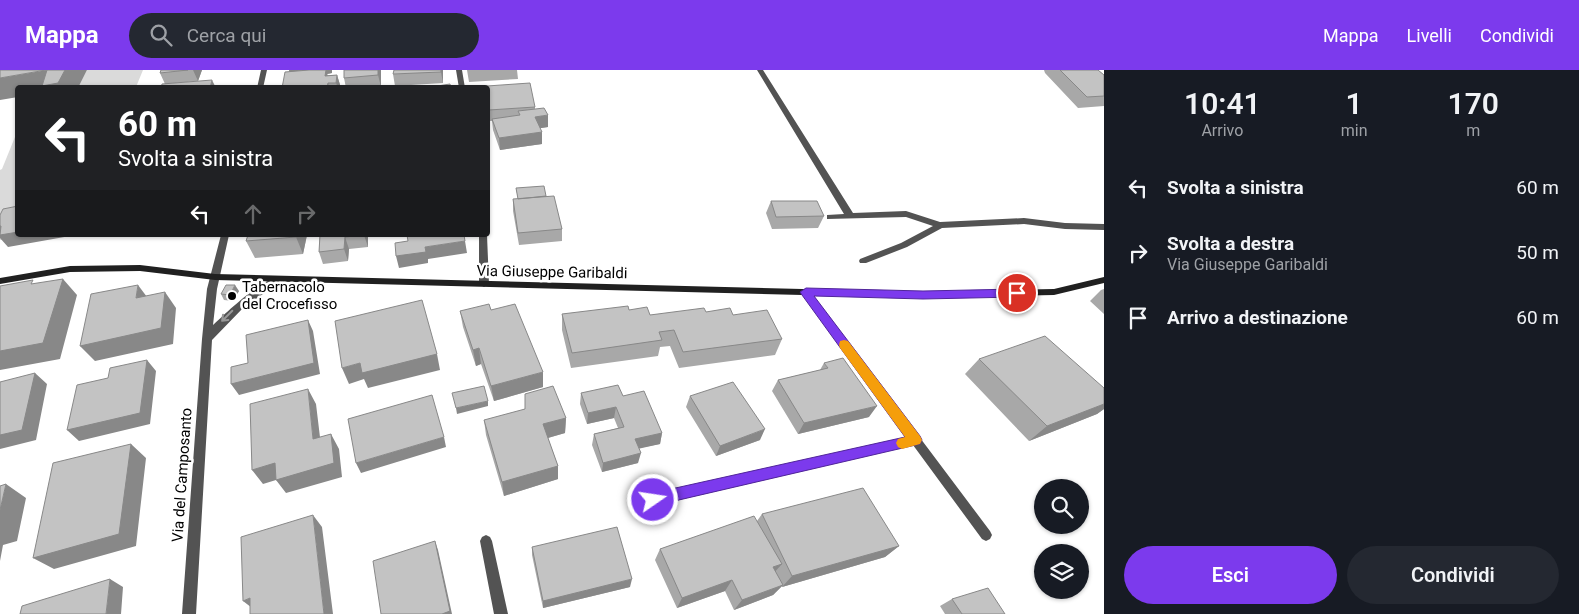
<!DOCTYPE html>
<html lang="it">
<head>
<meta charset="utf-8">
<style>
  body { margin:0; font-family:Roboto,sans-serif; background:#242831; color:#f1f3f6; height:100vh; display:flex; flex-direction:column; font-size:19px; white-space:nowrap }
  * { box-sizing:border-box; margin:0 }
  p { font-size:16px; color:#9ea1a6 }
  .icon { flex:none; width:28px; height:28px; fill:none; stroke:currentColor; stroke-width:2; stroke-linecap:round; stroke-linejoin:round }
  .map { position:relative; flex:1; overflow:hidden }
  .side { display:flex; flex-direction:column; background:#171b24; width:475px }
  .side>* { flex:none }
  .guide { position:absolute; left:15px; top:15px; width:475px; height:152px; border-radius:5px; box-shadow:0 1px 4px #0004; background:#202124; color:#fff; overflow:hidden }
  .buttons { position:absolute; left:1034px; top:409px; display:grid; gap:10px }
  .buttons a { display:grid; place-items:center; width:55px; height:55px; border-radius:50%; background:#171b24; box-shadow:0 1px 4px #0004; font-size:25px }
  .pin { position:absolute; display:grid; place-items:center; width:42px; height:42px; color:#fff; margin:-21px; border:2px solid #fff; border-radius:50%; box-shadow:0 1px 5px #0007 }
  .me { position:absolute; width:55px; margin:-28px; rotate:77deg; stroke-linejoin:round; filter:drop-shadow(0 0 4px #0008) }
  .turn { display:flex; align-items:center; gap:18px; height:105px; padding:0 20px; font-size:22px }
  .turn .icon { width:65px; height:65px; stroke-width:2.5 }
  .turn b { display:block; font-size:35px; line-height:42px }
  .lanes { display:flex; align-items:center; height:48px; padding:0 20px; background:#0003; justify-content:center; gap:25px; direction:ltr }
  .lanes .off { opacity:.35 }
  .eta { display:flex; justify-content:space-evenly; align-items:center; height:85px; text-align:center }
  .eta b { font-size:30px; font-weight:600; line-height:35px }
  .primary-button { display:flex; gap:10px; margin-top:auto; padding:10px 20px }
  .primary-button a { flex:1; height:58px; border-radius:30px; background:#7c3aed; color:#fff; font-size:20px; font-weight:600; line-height:58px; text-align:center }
  .primary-button a+a { background:#242831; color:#f1f3f6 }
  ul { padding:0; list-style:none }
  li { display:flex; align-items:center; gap:15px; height:65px; padding:0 20px }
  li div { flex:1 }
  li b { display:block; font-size:19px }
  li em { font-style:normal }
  header { display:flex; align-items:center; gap:30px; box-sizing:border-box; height:70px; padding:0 25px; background:#7c3aed; color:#fff }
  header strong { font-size:24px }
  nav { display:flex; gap:28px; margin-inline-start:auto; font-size:18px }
  .search { width:350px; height:45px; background:#242831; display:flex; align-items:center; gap:12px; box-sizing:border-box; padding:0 18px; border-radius:28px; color:#9ea1a6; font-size:19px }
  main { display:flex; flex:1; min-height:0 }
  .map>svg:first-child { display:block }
  .green { fill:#dadada }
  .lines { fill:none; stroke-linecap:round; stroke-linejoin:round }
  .lane { fill:#535353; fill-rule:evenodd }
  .street { fill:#535353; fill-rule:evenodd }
  .secondary { fill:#202020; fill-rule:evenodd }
  .wall { fill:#a8a8a8 }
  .shaded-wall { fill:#888 }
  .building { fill:#c3c3c3; stroke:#888 }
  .oneway { stroke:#989898 }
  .route { fill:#7c3aed; stroke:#51269a }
  .slow { fill:#f59e0b }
  .poi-dot { fill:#000; stroke:#fff; stroke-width:2 }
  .labels { text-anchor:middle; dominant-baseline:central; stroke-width:5; stroke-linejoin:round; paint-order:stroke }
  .street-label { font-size:15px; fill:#000; stroke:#fff }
  .poi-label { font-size:15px; fill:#000; stroke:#fff; text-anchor:start }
</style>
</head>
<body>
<header>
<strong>Mappa</strong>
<div class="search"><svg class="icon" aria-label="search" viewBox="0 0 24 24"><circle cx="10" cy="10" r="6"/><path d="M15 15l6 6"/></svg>Cerca qui</div>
<nav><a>Mappa</a><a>Livelli</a><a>Condividi</a></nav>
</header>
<main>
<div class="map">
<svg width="1104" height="544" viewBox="0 0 1104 544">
  <rect width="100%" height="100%" fill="#fff"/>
  <path class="green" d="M87,0H143L136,17L78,18Z
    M17,62V150L6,169L0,170V100L2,99Z"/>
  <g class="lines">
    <path class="lane" d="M456,0H462L465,18H459Z
      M757,0H763L853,143L906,141L940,152L1024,148L1065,153L1104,154V160L1065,159L1024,154L942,158L907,177L866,193H860L859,191L860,189L901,173L933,156L906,147L827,149V145L844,144Z"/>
    <path class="street" d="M261,0H267L263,18H257Z
      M221,165H229L217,219L213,255C225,244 267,203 283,207L285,209L244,237L212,270L196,544H182L202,269L207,219Z
      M479,165H487L489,214L484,217L479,214Z
      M806,219L809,220L990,461L992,465L990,469L986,471L982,469L913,375L653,436L649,434L647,430L649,426L653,424L907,367L803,224L801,222Z
      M486,465L490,467L492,471L508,544H494L480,471L482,467Z"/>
    <path class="secondary" d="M140,195L215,204L923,222L1054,219L1104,207V213L1054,225L923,228L215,210L140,201L70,202L0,214V208L70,196Z"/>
  </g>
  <path class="wall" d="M161,0H202L198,11L165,14L160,3Z
    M289,0H332V3L327,4L328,5H337L341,18H282L289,2Z
    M344,0H381V17L370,18H346L344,8Z
    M443,0V13L395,16L393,4Z
    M467,0H517L518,9L469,12Z
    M1044,0H1098L1104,5V36L1078,38L1045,3Z
    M488,26L535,37V39L548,57L540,58L542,74L500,80L493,60L492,51H490Z
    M516,118L546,126L562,159V171L519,175L513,141V129H518Z
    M771,131L824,146L818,158L772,159L766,143Z
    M248,165H307L303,184L255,188L246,171Z
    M320,165H368V177L349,179L348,191L323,194L319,182Z
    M1104,219V244L1090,231L1101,220Z
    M239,221L233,231L224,230L221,224Z
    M491,240L543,317L494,331L481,294L476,296L463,257L460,241Z
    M629,240L650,245L706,242L733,245L782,269L775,285L679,298L670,276L660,277L658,286L571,298L562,260V244Z
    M979,289L1104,318V339L1097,344L1029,371L965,304Z
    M824,293L869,347L798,364L772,321L778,310L820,300Z
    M581,323L623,326L662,363L660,374L639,378L638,393L602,402L592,375L594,364L618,358L614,348L587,354L580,334Z
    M690,326L760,370L716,386L686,337Z
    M566,348L565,363L548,368L558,396V409L504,426L486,365L484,350Z
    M762,444L899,476L885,487L782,517V516L773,525L734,540L725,521L677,538L655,490L660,479L757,451Z
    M532,477L630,517L543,538L532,485Z
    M952,529L1005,544H945L940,536Z"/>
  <path class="shaded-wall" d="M47,0H87L78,18H18V27L0,30V8Z
    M193,0H202L198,11Z
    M289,0H332V3L327,4L330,13H328L329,18H327L291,6Z
    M378,0H381V17L378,5Z
    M441,0H443V13L441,2Z
    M337,5L341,18H338L336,13Z
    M212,10L216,18H210Z
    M548,45V57L535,59V47Z
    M542,62V74L500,80L499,68Z
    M0,156L18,162V165H71L70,166L8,177L0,168Z
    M297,165H307L303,184L296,167Z
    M364,165H368V177Z
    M345,167L349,179L348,191L344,179Z
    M465,171L467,183L428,189V193L399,198L396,186L425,177Z
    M63,209L77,225L60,289L0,300V281Z
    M138,215L150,231L136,228Z
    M235,215L239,221L233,231L230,225Z
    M165,222L176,238L173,274L95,291L80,276Z
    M308,250L313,261L320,304L239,325L231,314Z
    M479,278L481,294L476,296L473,280Z
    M437,284L440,300L368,318L364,309L349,314L342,298L360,293Z
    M147,290L156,301L150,354L79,371L67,360Z
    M543,302V317L494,331L491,316Z
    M35,303L47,314L36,370L0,379V365Z
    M308,319L316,334L322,384L313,369Z
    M488,331V336L457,344L456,338Z
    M1104,334V339L1097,344L1029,371L1047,356Z
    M877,336L869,347L798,364L804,353Z
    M616,337L614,348L587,354L588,343Z
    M566,348L565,363L544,369L543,354Z
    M765,359L760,370L716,386L720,376Z
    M662,363L660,374L633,380L635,369Z
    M331,364L339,379L342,407L286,423L276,410L263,414L252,400Z
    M444,367L446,377L361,403L356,393Z
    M131,374L146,388L136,476L54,499L33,488Z
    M641,383L638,393L602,402L603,393Z
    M558,396V409L504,426L502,412Z
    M6,414L26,428L17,471L3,475L0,491V440Z
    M313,445L322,457L333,544H324Z
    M435,471L438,480L452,544H442Z
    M899,476L885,487L782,517L792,506Z
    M782,494L772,505L773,497Z
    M110,509L123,517L121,544H106Z
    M632,509L630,517L543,538V531Z
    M732,510L725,521L677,538L682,528Z
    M783,515L773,525L734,540L742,530Z
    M250,528L256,541L243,531Z"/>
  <path class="building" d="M0,0H46L0,8Z
    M47,0H65L58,13L42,16Z
    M161,0H188L160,3Z
    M309,0H326L325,6L337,5L336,13H328L327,18H282L285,2Z
    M344,0H378V5L344,8Z
    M394,0H441V2L393,4Z
    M1060,0H1098L1104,5V26L1087,27Z
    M212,10L210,18H161L162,14Z
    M530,13L535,37L489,40L488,18L487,16Z
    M450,14L451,18H425Z
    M544,38L548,45L535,47L542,62L499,68L492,49L520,45L518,41Z
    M544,116L546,126L518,129L516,118Z
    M554,126L562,159L518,163L513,129Z
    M771,131H817L824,146L776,147Z
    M18,136V162L0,165L1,156H0V145L3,139Z
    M248,165H297L296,167L246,171Z
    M320,165H364L345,167L344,179L319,182Z
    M407,165H464L465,171L425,177L426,182L396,186L395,173L408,171Z
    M63,209L43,273L0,281V216L33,210L31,214Z
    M138,215L136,228L165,222L161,258L80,276L91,224Z
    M226,215H235L230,225L221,224Z
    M422,230L437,284L362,303L360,293L342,298L335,251Z
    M489,234L491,240L515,234L543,302L491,316L479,278L473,280L460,241Z
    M628,236L629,240L647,237L650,245L704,238L706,242L730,238L733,245L767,240L782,269L683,282L674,260L659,262L662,270L572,283L562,244Z
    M308,250L314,293L231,314V297L248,293L246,265Z
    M1045,266L1104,318V334L1047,356L979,289Z
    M843,288L877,336L804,353L778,310L828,298L824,293Z
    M147,290L140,343L67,360L77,315L108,308L110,298Z
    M35,303L22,360L0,365V312Z
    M733,312L765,359L720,376L690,326Z
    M618,315L623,326L644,321L662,363L635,369L641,383L603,393L594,364L624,357L616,337L588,343L581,323Z
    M484,316L488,331L456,338L452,323Z
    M553,316L566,348L543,354L558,396L502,412L484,350L525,339V324Z
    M308,319L313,369L331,364L334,393L276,410L275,393L252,400L250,334Z
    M432,325L444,367L356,393L348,349Z
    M131,374L119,464L33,488L53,393Z
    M6,414L0,440V416Z
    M863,418L899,476L792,506L762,444Z
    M313,445L324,544H250V528L243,531L241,467Z
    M754,446L782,494L773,497L783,515L742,530L732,510L682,528L660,479Z
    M617,457L632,509L543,531L532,477Z
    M435,471L450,541L442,544H381L373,491Z
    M110,509L106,544H20L22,536Z
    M988,518L1005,544H962L952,529Z"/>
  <defs><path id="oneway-shaft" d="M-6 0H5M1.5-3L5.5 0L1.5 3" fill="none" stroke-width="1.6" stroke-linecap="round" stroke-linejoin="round" transform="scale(1.25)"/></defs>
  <use class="oneway" href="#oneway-shaft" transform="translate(227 246) rotate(135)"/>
  <path class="route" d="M806,218L923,221L1017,219L1022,223L1017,227L923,229L814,226L920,366L922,370L920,374L653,436L649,434L647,430L649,425L653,423L905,367L802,225L800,222Z"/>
  <path class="slow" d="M844,270L848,271L920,366L922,370L920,374L902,379L898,377L896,373L898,369L905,367L840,278L839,275L840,271Z"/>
  <circle class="poi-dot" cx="232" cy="226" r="5"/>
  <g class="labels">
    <g class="street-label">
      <text transform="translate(552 202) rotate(1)">Via Giuseppe Garibaldi</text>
      <text transform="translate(182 405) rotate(-86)">Via del Camposanto</text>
    </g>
    <g class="poi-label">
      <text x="242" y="217">Tabernacolo<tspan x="242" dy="17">del Crocefisso</tspan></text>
    </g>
  </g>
</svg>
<div class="buttons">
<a><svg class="icon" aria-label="search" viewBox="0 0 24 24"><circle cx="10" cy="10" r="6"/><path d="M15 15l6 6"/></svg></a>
<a><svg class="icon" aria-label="layers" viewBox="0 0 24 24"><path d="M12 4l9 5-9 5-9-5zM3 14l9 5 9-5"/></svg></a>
</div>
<div class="pin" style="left:1017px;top:223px;background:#d93025"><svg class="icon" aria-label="arrive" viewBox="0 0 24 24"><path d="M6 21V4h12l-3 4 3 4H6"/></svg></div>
<svg class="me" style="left:653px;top:430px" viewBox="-20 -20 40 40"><circle r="17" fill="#7c3aed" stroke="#fff" stroke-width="3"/><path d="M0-11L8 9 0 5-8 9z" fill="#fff"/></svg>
<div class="guide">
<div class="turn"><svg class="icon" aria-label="left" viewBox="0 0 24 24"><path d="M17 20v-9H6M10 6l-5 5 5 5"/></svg><div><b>60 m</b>Svolta a sinistra</div></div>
<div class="lanes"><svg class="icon" aria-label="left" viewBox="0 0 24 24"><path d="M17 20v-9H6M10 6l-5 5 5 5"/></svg><svg class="icon off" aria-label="ahead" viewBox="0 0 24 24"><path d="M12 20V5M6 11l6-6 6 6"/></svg><svg class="icon off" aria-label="right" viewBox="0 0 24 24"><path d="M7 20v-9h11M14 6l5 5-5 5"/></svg></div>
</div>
</div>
<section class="side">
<div class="eta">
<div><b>10:41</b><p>Arrivo</p></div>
<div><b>1</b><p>min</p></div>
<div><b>170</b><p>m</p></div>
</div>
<ul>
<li><svg class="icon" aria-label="left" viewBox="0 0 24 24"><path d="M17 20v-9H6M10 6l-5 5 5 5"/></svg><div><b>Svolta a sinistra</b></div><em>60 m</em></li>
<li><svg class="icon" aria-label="right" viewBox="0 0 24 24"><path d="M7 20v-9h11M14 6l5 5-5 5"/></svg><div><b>Svolta a destra</b><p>Via Giuseppe Garibaldi</p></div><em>50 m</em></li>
<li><svg class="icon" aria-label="arrive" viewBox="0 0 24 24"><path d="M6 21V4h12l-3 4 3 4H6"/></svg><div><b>Arrivo a destinazione</b></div><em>60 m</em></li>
</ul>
<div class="primary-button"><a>Esci</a><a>Condividi</a></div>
</section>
</main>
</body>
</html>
